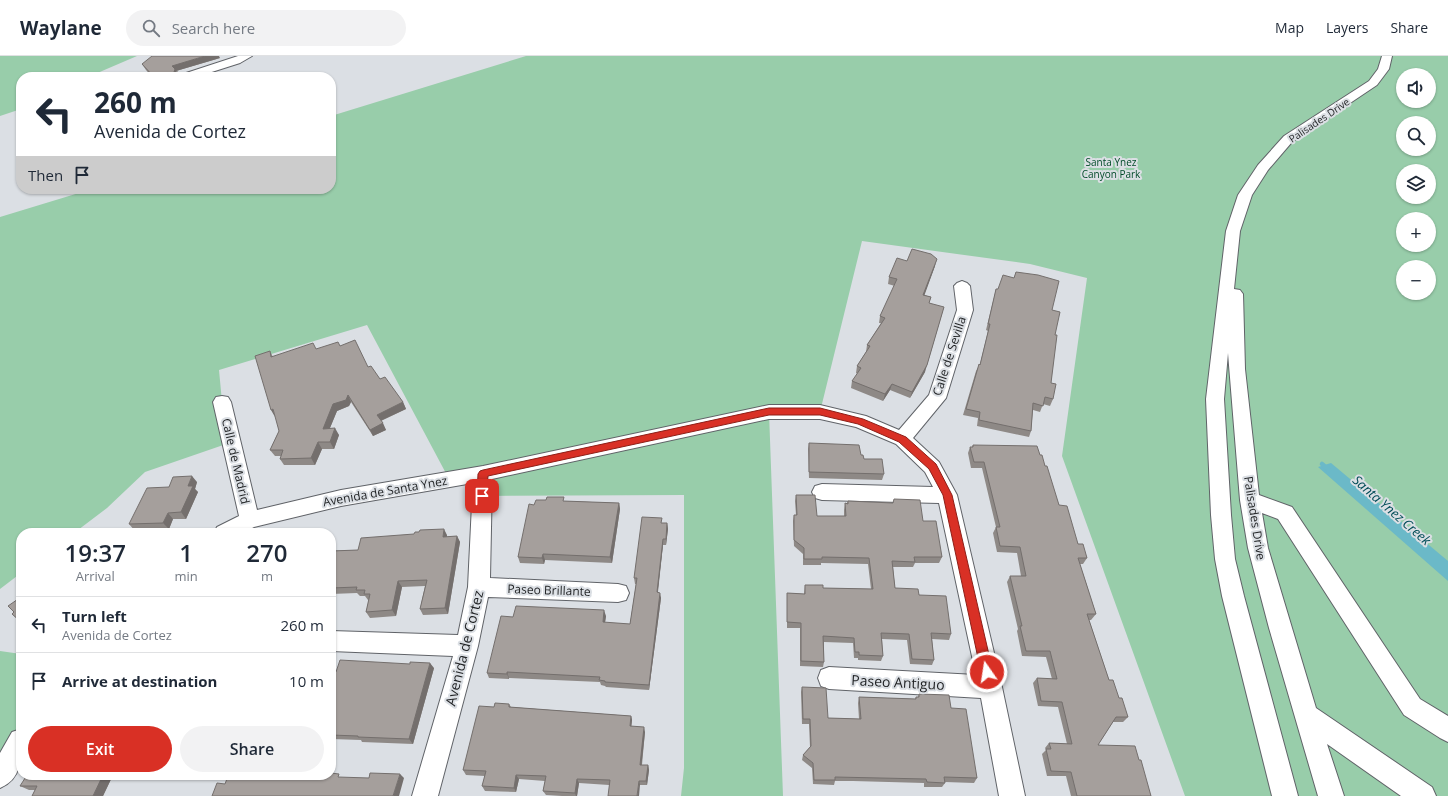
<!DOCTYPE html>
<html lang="en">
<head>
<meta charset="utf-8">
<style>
  body { margin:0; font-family:"Open Sans",sans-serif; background:#f2f2f3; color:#1f2937; height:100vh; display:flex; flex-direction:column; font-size:15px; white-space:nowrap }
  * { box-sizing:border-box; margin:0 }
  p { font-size:13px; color:#747a83 }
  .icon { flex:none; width:22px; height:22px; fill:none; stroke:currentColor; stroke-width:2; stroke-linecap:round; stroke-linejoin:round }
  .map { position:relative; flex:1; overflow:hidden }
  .panel { position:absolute; left:16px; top:472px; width:320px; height:252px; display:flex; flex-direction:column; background:#fff; border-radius:16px; box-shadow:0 1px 3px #0004 }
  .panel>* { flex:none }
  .guide { position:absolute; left:16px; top:16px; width:320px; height:122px; border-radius:16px; box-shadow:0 1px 3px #0004; background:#fff; color:#1f2937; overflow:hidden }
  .tools { position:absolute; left:1396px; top:12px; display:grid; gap:8px }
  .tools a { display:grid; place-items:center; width:40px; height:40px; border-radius:50%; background:#fff; box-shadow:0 1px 3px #0004; font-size:20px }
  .pin { position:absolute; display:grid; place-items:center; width:34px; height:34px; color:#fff; margin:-17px; border-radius:8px; box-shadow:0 2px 6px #0006 }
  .me { position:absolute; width:44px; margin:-22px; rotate:347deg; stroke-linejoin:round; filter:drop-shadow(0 0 3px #0008) }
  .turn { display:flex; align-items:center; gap:14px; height:84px; padding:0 12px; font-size:18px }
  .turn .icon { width:52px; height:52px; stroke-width:2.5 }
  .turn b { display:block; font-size:28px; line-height:34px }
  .then { display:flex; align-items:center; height:38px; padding:0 12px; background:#0003; gap:8px; font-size:15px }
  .eta { display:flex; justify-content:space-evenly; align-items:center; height:68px; text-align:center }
  .eta b { font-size:24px; font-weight:600; line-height:28px }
  .cta { display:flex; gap:8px; margin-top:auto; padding:8px 12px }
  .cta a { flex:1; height:46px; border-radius:24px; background:#d93025; color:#fff; font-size:16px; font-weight:600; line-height:46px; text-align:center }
  .cta a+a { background:#f2f2f3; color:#1f2937 }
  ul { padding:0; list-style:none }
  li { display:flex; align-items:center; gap:12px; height:56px; padding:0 12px; border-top:1px solid #e0e1e3 }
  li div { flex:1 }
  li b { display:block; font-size:15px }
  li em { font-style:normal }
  header { display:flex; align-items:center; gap:24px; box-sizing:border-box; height:56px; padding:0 20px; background:#fff; border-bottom:1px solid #e0e1e3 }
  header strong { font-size:19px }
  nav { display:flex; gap:22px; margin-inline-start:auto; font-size:14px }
  .search { width:280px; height:36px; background:#f2f2f3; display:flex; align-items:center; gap:10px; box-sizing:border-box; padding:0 14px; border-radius:22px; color:#747a83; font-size:15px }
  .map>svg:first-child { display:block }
  .green { fill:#98cdaa; fill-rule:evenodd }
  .water { fill:#6bb9c8 }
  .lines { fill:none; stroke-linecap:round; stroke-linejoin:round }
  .stream { stroke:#6bb9c8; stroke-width:4.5 }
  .minor-casing { stroke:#606368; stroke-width:2 }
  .minor { fill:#fff; fill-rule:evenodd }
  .wall { fill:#8e8986 }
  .shaded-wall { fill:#746f6d }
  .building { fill:#a59f9c; stroke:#746f6d }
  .route { fill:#d93025; stroke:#8d1f18 }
  .labels { text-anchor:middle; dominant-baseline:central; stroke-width:4; stroke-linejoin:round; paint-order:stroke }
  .far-street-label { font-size:10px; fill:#1f2123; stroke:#dbdfe4 }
  .far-park-label { font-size:10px; fill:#024b29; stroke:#dbdfe4 }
  .street-label { font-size:12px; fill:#1f2123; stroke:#dbdfe4 }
  .water-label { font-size:13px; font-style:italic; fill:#014c57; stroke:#dbdfe4 }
  .near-street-label { font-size:14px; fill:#1f2123; stroke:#dbdfe4 }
</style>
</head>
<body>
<header>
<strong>Waylane</strong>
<div class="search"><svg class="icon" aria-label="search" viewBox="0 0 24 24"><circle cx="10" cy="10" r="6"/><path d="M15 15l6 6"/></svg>Search here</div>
<nav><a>Map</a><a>Layers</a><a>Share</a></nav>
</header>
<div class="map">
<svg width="1448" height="740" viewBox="0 0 1448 740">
  <rect width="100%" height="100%" fill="#dbdfe4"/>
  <path class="green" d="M0,0H137L88,21H21V53L0,60Z
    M526,0H1448V740H1185L1062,400L1087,222L1030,208L862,185L820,356H769L783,740H681L684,712V439L482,440L483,418L449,423L367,269L219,314L222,346L232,386L145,416L107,452L74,477H21V517L0,533V161L92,133H331V60ZM1403,19H1429V45H1403ZM1403,67H1429V93H1403ZM1403,115H1429V141H1403ZM1403,163H1429V189H1403ZM1403,211H1429V237H1403Z
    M0,595L21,598V685L0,720Z"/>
  <path class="water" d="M1331,407L1448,505V525L1318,411Z"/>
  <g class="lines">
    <path class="stream" d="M1322,408L1329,414"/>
    <g class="minor-casing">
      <path id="minor" d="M238,0H252L240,7L196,21H178L180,19Z
        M1382,0H1392L1389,13L1377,29L1292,86L1268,114L1252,139L1240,175L1234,233L1240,234L1243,238L1245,313L1259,439L1292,451L1420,643L1448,660V686L1440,682L1404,659L1278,463L1262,457L1268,492L1316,652L1432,731L1436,740H1401L1327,688L1344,740H1318L1269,572L1248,492L1240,444L1228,297L1224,343L1231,459L1235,503L1244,540L1298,740H1272L1222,540L1215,503L1211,459L1206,343L1226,175L1238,139L1258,109L1284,80L1369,25L1378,13Z
        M962,225L967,227L970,230L973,254L946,342L913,382L939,406L957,439L1002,631L1025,740H999L981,642L829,633L821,630L818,622L821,614L829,611L976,619L939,447L822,444L815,442L812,436L815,430L822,428L933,431L925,416L896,388L856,371L820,363H769L492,423L490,522L618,528L626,530L629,537L626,544L618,546L488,541L478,590L438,740H412L453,600L331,595V575L458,579L468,531L473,427L341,450L254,471L243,477H214L217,471L239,460L213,346L216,341L222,340L228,341L231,346L257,454L341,434L483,410L769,349H820L866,360L899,374L929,339L957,254L954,230L957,227Z
        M21,673C21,695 25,722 0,732V697L12,676Z"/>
    </g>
    <use href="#minor" class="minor"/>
  </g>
  <path class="wall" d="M220,2L176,15L182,21H152L146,14L142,8Z
    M907,205L935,210L924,239L931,241L929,247L925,316L910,342L890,334L883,345L851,332L852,325L858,318L856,317L857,310L866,296L867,289L881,267H879L880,260L895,230L888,228L889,221Z
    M1016,216L1052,254L1055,279L1051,327L1053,343L1050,350L1043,348L1040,356L1033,354L1031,375L1029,381L977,370L978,362L963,359L976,315L980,308L988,275L986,274L996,233H998L1014,222Z
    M340,290L368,311L403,346L406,353L381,365L386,374L373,380L351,346L349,350L337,355L330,372L339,379L334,393H322L315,409H284L280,403L281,400H275L270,394L279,375L270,295L273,301L316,293Z
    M809,387L861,399L864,403L884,418L882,424L809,422L808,393Z
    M973,389L1040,399L1045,410L1059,449L1078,488L1087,502L1083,508H1080L1096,558L1091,564H1089L1109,624L1119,642L1128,661L1123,666H1113L1098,689L1139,704L1151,740H1071L1066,720H1047L1042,698L1046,694L1045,692L1049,687L1067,688L1058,651L1038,650L1033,627L1037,622L1052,623L1046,601L1022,600L1017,575L1018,573L1007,526L1010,520H1021L1017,497L997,496L993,477L996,471L982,412H971L968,397L970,391H972Z
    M197,426L195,433L198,436L186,463H173L169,473L135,475L129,468L169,431Z
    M796,439L817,460H844V454L845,447H847L848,445L923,465L942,501L939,507H915L913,511H893L895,532L919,539L951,578L949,584L932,583L934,604L932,609L910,608L907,584L882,583L883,600L881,605L858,604V602H854L853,587L824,586V606L823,611L800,610V572H787V537L804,538L805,529L823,532L871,533L868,508L821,507V509H803V498L794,490L793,465L794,459H796L795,445Z
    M565,445L619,447L620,453L612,507L545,504L544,508L520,507L518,501L534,449Z
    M667,467L668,473L666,489H663L658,536L661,542L649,634L606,631L605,630L601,629L600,626L509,622V623L489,622L487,617L513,561L606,560L605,567L630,568L636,528H635L634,522Z
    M447,479V481L457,480L460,486L448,558L423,559L420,553L425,530L402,531L396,560L370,562L366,556L369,544H368L365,540H360L357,537L331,538V495L358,494Z
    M434,612L413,688L362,686L361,684L331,683V616Z
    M802,631L828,662L859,663L858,647L859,641L915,643L916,641H918L919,638L951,652L977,722L974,727L945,726V727L942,731H924V727L853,725H835L834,729L813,728L812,712L802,704L803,699L810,691L809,668H802L801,636Z
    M509,648L511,651L631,660L632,664L631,670L645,676L642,709H648L649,714L647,729H609L579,727L577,740H562L546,739L543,735L545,725L519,723L516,736L485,735L482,730L485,720L466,719L463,714L494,651Z
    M113,719L103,740H32L35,734H29L20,730Z"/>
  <path class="shaded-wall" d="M205,0H219L220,2L176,15L178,19L174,16L172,10Z
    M937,203L935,210L922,246L923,239Z
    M944,251L925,316L910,342L912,336Z
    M892,328L890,334L883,345L885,338Z
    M348,339L351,346L349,350L337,355L327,379L323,373L333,348Z
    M403,346L406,353L380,365L377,359Z
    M273,353L275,361L271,354Z
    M383,367L386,374L373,380L370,374Z
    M335,372L339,379L334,393L330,386Z
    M318,386L322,393L315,409L311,402Z
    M192,420L197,426L195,433L198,436L186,463L181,456L188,430Z
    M619,447L620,453L612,507L610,501Z
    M168,457L173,463L169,473L163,467Z
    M667,467L668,473L666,489V483Z
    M444,473L447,479L446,487L443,481Z
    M457,480L460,486L448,558L445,552Z
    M663,483V489L657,542V536Z
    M543,498L545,504L544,508L542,502Z
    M398,525L402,531L396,560L392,554Z
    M660,537L661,542L649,634V629Z
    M604,554L606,560L604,572L603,566Z
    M430,607L434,612L413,688L409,683Z
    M507,616L509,622V623L507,618Z
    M631,660L632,664L631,675L630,670Z
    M644,671L645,676L641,713L640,709Z
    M648,709L649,714L647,729L646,725Z
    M400,718L404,722L399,740H393Z
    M103,719H113L103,740H93Z
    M516,719L519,723L516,736L514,732Z
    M577,723L579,727L577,740H576L575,737Z
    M639,725L640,729L639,740H637Z"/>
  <path class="building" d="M152,0H205L172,10L175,13L174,16H178L182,21H154L142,8Z
    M912,193L931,198L937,203L923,239L931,241L929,247L944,251L927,309L912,336L892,328L885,338L852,325L861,312L857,310L870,290L867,289L885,262L880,260L897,223L889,221L897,202L907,205Z
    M1016,216L1038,219L1059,225L1052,254L1060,256L1055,279H1057L1051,327L1056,328L1053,343L1045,341L1043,350L1033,347L1031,375L979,364L980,356L966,353L979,308L980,309L990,268H988L996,233H998L1003,219L1014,222Z
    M355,284L368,311L371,310L380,323L385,321L403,346L377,359L383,367L370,374L348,339L346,344L333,348L323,373L335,372L330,386H318L311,402L280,403L283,394H270L279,375L273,353L271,354L255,300L270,295L271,301L313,287L316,293L338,286L340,290Z
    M809,387L859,389L861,399H863L864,403H882L884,418L809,416Z
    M973,389L1037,390L1040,399H1042L1045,410H1047L1059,449L1067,450L1078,488H1083L1087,502H1078L1096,558H1087L1109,624H1113L1119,642H1122L1128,661H1116L1098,689L1135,690L1139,704H1141L1151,740H1077L1071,716L1051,715L1046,693H1051L1049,687L1072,688L1062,646L1041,645L1037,622L1057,623L1050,595H1026L1020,570H1022L1010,520H1026L1020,491L1000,490L996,471H1000L984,406H974L970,391H973Z
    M192,420L188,430H193L181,456L168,457L163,467L129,468L147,432L169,431L173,421Z
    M796,439H815L817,460H846L845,447L848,448V445L893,447L894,443L920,444L923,465H936L942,501H914L915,506L892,505L895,532L918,533L919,539L946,540L951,578L931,577L934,604L912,603L909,578L881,577L883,600L859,599V596H855L854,582L823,580L824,606L801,605V567L787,566V537L805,538V529H823V532L873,533L869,502L822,501V503H804V492L794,484V459H797Z
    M547,441H564L563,445L619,447L610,501L543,498L542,502L518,501L529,448L534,449L536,444H546Z
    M642,461L662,462L661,467H667L666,483H663L657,536L660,537L649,629L605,626V625L599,624L600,621L507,616V618L487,617L501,560L513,561L516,550L604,554L603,566L630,568L637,522H634Z
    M444,473L443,481L457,480L445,552L420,553L427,524L398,525L392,554L366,556L370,538H364L365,534H356L357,531L331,532V495L358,494L361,482L414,478L415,476H419L420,474Z
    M21,541V566L12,558L14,556L8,550Z
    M340,604L410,608V606L430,607L409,683L358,681V680L331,679V616H336Z
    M802,631L826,632L828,662L861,663L859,641L916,643V641H919V638L949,639L951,652L966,653L977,722L944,721L945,727L927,726L926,723L835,721V724H814L813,707L803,699L811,690L810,663H803Z
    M495,647L509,648V651L631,660L630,670L644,671L640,709H648L646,725H639L637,740H608L610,724L577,723L575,737L543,735L546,720L516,719L514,732L482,730L486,715L463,714L479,650L494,651Z
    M331,717L339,718L338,721L369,722L370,717L400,718L393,740H212L217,727L225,728L228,720L241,721L242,719H331Z
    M27,719H103L93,740H32L37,730H20Z"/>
  <path class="route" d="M769,352H820L863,363L906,381L936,408L952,439L993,616L991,620L987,622L983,620L981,616L943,439L929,413L899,386L858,368L820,359H769L488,420L486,443H479L477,440L478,418L480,415L483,414Z"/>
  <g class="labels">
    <g class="far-street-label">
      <text transform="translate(1319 64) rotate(-34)">Palisades Drive</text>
    </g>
    <g class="far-park-label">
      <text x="1111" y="106">Santa Ynez<tspan x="1111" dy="12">Canyon Park</tspan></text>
    </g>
    <g class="street-label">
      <text transform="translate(949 300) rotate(-72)">Calle de Sevilla</text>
      <text transform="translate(236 405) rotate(77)">Calle de Madrid</text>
      <text transform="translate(385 435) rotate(-10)">Avenida de Santa Ynez</text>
      <text transform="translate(1255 462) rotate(81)">Palisades Drive</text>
      <text transform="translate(549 534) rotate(2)">Paseo Brillante</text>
    </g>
    <g class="water-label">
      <text transform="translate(1392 454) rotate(41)">Santa Ynez Creek</text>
    </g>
    <g class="near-street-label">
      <text transform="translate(464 592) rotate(-76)">Avenida de Cortez</text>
      <text transform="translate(898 626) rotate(3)">Paseo Antiguo</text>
    </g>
  </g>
</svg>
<div class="tools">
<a><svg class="icon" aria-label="sound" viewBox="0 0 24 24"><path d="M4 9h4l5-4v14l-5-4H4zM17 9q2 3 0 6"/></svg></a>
<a><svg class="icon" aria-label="search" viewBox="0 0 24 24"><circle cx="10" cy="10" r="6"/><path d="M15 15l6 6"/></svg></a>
<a><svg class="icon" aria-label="layers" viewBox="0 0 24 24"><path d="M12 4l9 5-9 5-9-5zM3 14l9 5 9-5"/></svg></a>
<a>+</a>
<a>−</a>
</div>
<div class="pin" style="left:482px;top:440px;background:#d93025"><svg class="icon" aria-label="arrive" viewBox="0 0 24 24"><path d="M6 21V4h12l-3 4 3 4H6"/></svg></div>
<svg class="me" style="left:987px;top:616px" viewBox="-20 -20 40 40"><circle r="17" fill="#d93025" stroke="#fff" stroke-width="3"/><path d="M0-11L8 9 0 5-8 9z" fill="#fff"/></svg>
<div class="guide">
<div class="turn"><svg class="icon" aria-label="left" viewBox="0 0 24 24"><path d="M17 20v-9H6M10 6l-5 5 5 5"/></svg><div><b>260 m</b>Avenida de Cortez</div></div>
<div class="then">Then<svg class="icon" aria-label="arrive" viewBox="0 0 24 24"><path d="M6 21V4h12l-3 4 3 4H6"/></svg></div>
</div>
<section class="panel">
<div class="eta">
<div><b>19:37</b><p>Arrival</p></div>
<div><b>1</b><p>min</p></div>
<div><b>270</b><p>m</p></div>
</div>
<ul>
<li><svg class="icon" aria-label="left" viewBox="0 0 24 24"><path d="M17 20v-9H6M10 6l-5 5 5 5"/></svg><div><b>Turn left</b><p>Avenida de Cortez</p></div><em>260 m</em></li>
<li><svg class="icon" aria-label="arrive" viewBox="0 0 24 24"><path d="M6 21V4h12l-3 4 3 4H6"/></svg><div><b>Arrive at destination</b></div><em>10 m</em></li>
</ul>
<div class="cta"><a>Exit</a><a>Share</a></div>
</section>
</div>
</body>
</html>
